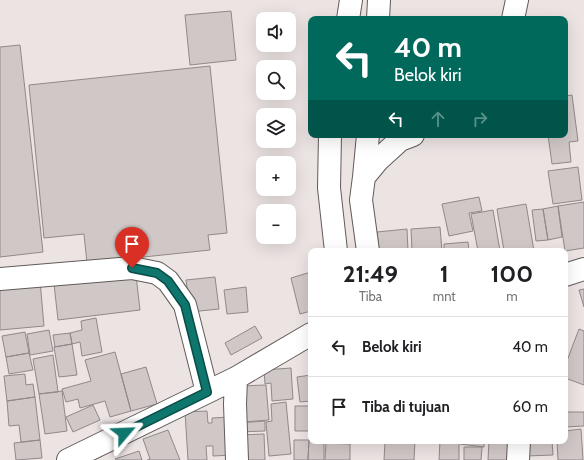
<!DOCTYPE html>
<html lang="id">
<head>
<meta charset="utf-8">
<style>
  body { margin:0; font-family:Cabin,sans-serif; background:#f2f2f2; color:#202124; height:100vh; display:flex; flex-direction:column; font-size:15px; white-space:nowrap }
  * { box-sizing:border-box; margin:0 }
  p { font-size:13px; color:#757577 }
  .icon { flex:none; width:22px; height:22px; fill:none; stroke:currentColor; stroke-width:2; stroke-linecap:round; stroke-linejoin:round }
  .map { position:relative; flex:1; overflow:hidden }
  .drawer { position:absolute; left:308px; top:248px; width:260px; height:196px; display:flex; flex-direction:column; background:#fff; border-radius:8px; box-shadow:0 4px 16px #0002 }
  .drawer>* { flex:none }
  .top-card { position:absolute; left:308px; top:16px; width:260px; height:122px; border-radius:8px; box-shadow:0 4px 16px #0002; background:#00695c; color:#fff; overflow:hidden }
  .buttons { position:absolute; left:256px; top:12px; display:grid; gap:8px }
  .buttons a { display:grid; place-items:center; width:40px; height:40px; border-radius:8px; background:#fff; box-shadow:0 4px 16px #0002; font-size:20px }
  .pin { position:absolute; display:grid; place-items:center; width:34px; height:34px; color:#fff; margin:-41px -17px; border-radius:50% 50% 50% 0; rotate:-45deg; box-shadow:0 0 4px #0007 }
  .pin .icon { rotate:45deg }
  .me { position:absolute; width:44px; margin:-22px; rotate:64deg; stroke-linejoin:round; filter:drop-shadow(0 0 3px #0008) }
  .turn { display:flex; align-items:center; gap:14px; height:84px; padding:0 20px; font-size:18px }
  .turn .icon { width:52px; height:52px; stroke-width:2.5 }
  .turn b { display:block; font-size:28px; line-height:34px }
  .lanes { display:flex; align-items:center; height:38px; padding:0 20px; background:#0003; justify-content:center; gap:20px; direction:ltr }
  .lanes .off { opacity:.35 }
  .eta { display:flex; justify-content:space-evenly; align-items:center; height:68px; text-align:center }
  .eta b { font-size:24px; font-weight:700; line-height:28px }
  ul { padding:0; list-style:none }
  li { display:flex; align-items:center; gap:12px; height:60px; padding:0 20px; border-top:1px solid #e0e0e0 }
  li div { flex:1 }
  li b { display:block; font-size:15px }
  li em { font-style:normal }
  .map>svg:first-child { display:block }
  .building { fill:#d0c8c7; stroke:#918989 }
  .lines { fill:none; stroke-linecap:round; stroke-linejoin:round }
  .minor-casing { stroke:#625b5a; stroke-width:24 }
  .minor { stroke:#fff; stroke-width:22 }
  .route-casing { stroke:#0a4d48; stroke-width:10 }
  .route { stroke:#0f766e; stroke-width:7 }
</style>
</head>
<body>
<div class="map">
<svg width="584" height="460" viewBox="0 0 584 460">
  <rect width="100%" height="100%" fill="#ece3e3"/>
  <path class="building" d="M231,11L236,60L190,65L185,15Z
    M20,45L43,252L0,257V47Z
    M210,66L227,233L208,235L210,250L87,263L84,234L44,238L29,85Z
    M572,95L578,141L569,142L571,162L552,164L548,135H565V96Z
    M578,167L582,200L553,204L548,171Z
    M479,197L482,211L469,213L473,231L449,236L442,204Z
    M584,202V248L565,251L558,206Z
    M526,204L534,251H504L497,209Z
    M558,206L562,237L548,240L543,209Z
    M543,209L548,240L536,241L532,210Z
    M493,210L500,251H478L471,214Z
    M440,227L442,251H412L411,229Z
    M407,229L408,251H379L377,232Z
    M468,242L469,251H444V244Z
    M311,272V311L300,314L291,278Z
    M136,275L140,310L58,320L54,284Z
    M215,277L219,309L190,312L186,280Z
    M40,281L44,326L0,330V285Z
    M246,287L248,312L227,314L224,290Z
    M584,289V307L579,290Z
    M565,295H566L567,333H565Z
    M96,318L102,352L82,356L80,342L72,344L70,333L82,330L81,321Z
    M255,326L262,338L231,355L225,343Z
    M579,329L584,331V385L565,378V366Z
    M49,330L53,351L30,355L27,334Z
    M25,332L29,353L6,357L2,336Z
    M70,333L72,344L55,347L53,335Z
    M72,344L77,375L59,377L54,347Z
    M115,352L131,411L110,417L105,401L80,408L78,399L66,402L62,389L91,381L85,360Z
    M29,353L33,370L9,374L6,357Z
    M53,355L58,392L39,394L33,359Z
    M146,367L157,404L131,411L121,374Z
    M291,368L293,399L272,401L271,383L265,384L264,370Z
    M25,374L26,385L33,384L35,397L7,401L4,376Z
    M311,375V401L300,402L297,377Z
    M266,385L269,420L244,422L241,386Z
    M62,391L67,431L45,434L39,394Z
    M35,397L40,440L21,442L19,425L9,426L7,401Z
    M286,402L291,454L269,456L266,422L272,421L271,404Z
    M93,405L100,420L73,432L66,417Z
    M295,406H310V431H295Z
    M207,411L208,423H212V418L231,417L233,455L213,456V446H206L207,460H188L185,412Z
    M565,412H584V426L565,427Z
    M265,421V431L238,432V423Z
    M581,429L583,460H558L557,441H565V431Z
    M168,430L180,460H147L150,459L143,439Z
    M264,434L265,460H241L240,435Z
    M40,440L42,458L16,460L14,443Z
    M294,440H309L308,460H294Z
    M309,440L324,441V460H308Z
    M395,441H415L414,460H384L385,442H394Z
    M440,441H459V460H439Z
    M461,441H484V447L460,444Z
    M489,441H516L515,460H488Z
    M525,441H552L553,455L526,456Z
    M326,443L350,444V460H325Z
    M464,447H482L481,460H464Z
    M139,451L142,460H116L115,459Z"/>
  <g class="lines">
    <g class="minor-casing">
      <path id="minor" d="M348,19L351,0
        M378,19L379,0
        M513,19L517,0
        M330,135L329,188L336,251
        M364,177L368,135
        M368,251L361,200L364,177L378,160L400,140L413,135
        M565,275L584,269
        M0,279L132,268L157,273L168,281L185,305L207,392
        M236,378L235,404L237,460
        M68,460L236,378L311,334
        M518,460L519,441"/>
    </g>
    <use href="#minor" class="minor"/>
  </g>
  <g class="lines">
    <g class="route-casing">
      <path id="route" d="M124,433L207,392L185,305L168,281L157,273L132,268"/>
    </g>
    <use href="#route" class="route"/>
  </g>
</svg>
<div class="buttons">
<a><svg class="icon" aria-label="sound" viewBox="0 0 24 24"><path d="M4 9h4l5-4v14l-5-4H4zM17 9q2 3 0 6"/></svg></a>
<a><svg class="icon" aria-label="search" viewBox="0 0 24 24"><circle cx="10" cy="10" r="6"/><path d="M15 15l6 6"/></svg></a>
<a><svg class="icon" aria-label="layers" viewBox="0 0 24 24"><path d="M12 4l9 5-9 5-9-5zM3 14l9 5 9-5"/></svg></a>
<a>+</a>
<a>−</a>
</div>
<div class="pin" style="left:132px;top:268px;background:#d93025"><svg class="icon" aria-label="arrive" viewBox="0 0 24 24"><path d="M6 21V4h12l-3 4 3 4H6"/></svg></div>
<svg class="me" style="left:124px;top:433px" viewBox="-20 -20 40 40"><path d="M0-17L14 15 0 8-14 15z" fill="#0f766e" stroke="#fff" stroke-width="4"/></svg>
<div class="top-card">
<div class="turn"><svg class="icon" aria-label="left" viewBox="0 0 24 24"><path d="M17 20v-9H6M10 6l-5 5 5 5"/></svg><div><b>40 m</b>Belok kiri</div></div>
<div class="lanes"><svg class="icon" aria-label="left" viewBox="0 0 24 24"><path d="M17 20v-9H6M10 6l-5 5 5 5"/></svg><svg class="icon off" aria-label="ahead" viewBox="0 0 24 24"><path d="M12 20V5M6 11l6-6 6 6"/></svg><svg class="icon off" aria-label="right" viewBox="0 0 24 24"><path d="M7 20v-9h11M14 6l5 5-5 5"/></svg></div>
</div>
<section class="drawer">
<div class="eta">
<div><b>21:49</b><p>Tiba</p></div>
<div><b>1</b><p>mnt</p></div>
<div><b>100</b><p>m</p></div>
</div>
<ul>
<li><svg class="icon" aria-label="left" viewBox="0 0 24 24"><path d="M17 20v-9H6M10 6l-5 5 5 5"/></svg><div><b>Belok kiri</b></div><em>40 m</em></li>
<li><svg class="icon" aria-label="arrive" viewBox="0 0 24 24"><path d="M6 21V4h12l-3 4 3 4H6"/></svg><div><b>Tiba di tujuan</b></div><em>60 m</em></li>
</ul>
</section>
</div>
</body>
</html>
